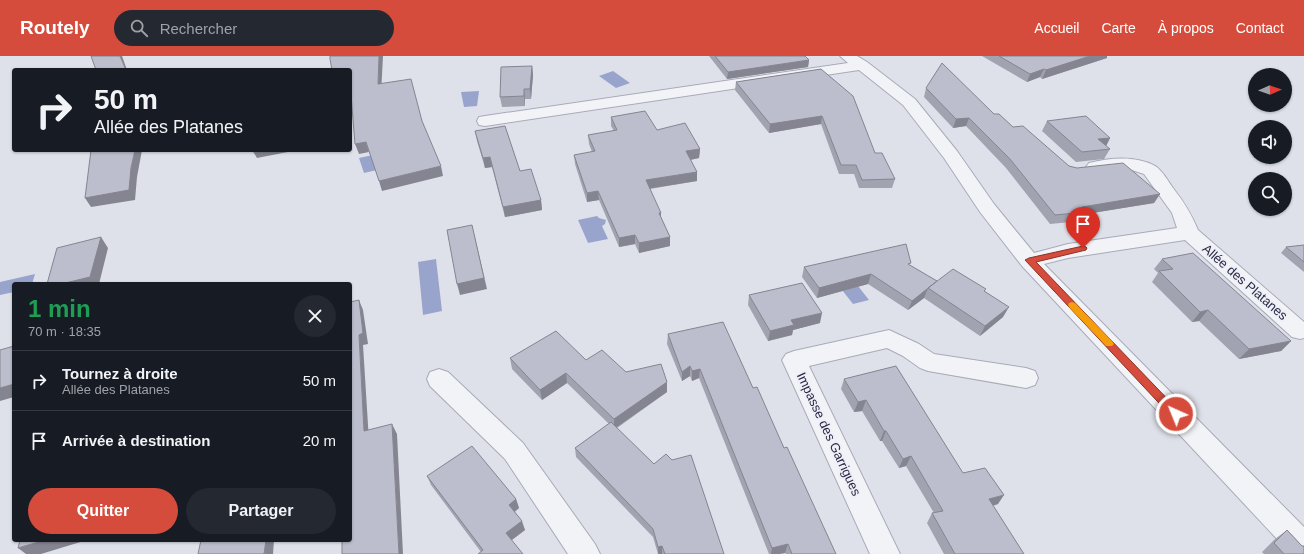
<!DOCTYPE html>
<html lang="fr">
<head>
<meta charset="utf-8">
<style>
  body { margin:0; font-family:Helvetica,sans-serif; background:#242831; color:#f1f3f6; height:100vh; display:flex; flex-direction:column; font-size:15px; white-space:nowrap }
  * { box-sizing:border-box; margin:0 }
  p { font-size:13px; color:#9ea1a6 }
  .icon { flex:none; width:22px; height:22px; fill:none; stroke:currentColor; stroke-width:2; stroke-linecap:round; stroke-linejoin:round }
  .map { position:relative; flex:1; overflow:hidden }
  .drawer { position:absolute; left:12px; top:226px; width:340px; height:260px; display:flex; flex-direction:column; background:#171b24; border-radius:4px; box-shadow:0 1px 3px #0004 }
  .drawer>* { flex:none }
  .banner { position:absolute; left:12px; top:12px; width:340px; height:84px; border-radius:4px; box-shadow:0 1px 3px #0004; background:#171b24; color:#f1f3f6; overflow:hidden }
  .needle { width:26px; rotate:88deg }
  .buttons { position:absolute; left:1248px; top:12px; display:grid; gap:8px }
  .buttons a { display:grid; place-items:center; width:44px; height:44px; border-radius:50%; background:#171b24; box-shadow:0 1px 3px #0004; font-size:20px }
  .pin { position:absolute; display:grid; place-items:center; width:34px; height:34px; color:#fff; margin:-41px -17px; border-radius:50% 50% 50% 0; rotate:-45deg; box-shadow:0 0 4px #0007 }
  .pin .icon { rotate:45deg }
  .me { position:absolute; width:44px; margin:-22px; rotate:316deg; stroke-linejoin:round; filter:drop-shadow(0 0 3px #0008) }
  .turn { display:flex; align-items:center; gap:14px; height:84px; padding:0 16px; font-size:18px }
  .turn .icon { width:52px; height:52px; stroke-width:2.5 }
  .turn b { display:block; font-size:28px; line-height:34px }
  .round { display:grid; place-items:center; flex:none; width:42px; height:42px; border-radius:21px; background:#242831 }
  .headline { display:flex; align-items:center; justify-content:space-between; height:68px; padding:0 16px }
  h1 { font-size:24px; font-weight:700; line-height:30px; color:#1e9e55 }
  .primary-button { display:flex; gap:8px; margin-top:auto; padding:8px 16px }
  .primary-button a { flex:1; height:46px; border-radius:24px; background:#d64c3c; color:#fff; font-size:16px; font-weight:700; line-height:46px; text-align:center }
  .primary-button a+a { background:#242831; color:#f1f3f6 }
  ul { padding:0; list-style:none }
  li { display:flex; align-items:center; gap:12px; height:60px; padding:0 16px; border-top:1px solid #363941 }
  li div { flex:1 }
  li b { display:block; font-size:15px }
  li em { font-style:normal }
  header { display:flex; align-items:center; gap:24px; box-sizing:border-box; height:56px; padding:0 20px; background:#d64c3c; color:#fff }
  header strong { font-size:19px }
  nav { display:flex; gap:22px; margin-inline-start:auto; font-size:14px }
  .search { width:280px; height:36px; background:#242831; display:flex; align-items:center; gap:10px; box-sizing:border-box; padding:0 14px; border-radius:22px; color:#9ea1a6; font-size:15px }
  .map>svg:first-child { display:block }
  .water { fill:#98a4cc }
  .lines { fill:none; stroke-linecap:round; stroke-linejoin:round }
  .street-casing { stroke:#a8aab8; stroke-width:2 }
  .street { fill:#f2f3f7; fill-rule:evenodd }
  .wall { fill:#a2a3b0 }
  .shaded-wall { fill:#848590 }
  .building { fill:#bcbecd; stroke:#848590 }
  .route { fill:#d64c3c; stroke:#8b3127 }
  .slow { fill:#f59e0b }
  .labels { text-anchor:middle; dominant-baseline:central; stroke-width:4; stroke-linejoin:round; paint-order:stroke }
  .street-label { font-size:13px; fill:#272a42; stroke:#eff0f7 }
</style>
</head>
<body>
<header>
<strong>Routely</strong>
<div class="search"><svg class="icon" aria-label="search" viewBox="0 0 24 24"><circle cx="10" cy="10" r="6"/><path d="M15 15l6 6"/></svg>Rechercher</div>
<nav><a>Accueil</a><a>Carte</a><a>À propos</a><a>Contact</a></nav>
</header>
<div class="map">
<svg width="1304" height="498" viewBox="0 0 1304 498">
  <rect width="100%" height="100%" fill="#dfe1ea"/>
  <path class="water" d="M613,15L630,27L616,32L599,20Z
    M479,35L477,50L464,51L461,36Z
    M373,99L377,114L364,117L359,102Z
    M597,160L599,162L606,164L605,168L602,170L608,183L588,187L578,164Z
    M436,203L442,255L423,259L418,206Z
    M35,218L32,228H14V236L0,239V226Z
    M851,221L869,244L853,248L835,225Z"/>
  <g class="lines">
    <g class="street-casing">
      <path id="street" d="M840,0H857L867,6L915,43L957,95L994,148L1034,197L1068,188L1177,172L1172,157L1144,118L1129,113L1095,116L1089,115L1086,111L1089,107C1110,102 1135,99 1155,110C1162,114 1168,125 1173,132C1184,146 1191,157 1198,174L1304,266V282L1300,283L1292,281L1185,184L1068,202L1044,208L1304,471V498H1291L1022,210L980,156L944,102L903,49L859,14L485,70L479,69L477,65L479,61L485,60L848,7Z
        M889,274L919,288L934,298L1026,312L1035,315L1038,322L1035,329L1026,332L928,315L920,312L903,300L887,292L809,310L900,498H870L782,304L786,298L794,295Z
        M439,313L448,316L523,387L595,488L600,498H568L505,403L430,330L427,323L430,316Z"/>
    </g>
    <use href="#street" class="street"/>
  </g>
  <path class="wall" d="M709,0H805L809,4L808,11L727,23Z
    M982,0H1107V2L1042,23L1040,21L1027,26Z
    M532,10L533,19L531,43H525V50L502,51L500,41Z
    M821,13L875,97L895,123L892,132H859L854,118H839L821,68L769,77L735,34L736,26Z
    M926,32L994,58L1069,110L1160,138L1154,147L1086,158L1082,165L1050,168L1006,112L966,70L953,72L924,41Z
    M611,61L657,74L700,93L699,102L690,104L697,116V125L650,133L661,162L670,181V190L639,197L635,188L619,191L599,144L587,146L575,108L574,99L592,96L589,88L588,79L614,75L611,70Z
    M1047,65L1110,82L1106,90L1110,93L1104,103L1076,106L1042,75Z
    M475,75L520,115L541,144L542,154L505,161L492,111L485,112L477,85Z
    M1304,189V216L1281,197L1286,191Z
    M1162,203L1291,285L1281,295L1239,303L1199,265L1192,266L1152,226L1158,217L1154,213Z
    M911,210L937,225L985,236L1003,261L980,280L924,242L908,254L868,228L817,242L802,221L804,211Z
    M749,239L820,267L793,274L792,279L768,285L748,249Z
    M668,278L753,332L784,392L836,498H786L785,497L779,498H769L699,322L692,325L690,320L682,325L667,288Z
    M510,302L586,304L626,316L667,326V336L617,372L724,498H658L653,481L576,401L575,392L609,368L567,327L542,344L512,313Z
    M844,323L963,417L998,448L993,450L1024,498H944L927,467L932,457H934L906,410L899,412L882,385H880L862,355L854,356L841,333Z
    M427,420L516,443L519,452L515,456L525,474L512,484L481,496L431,429Z
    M1287,474L1302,490L1304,498H1264L1262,496L1275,483Z"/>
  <path class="shaded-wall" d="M120,0H122L127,14H126Z
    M379,0H383L381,38L378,28Z
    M1090,0H1107V2L1042,23L1046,14Z
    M809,4L808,11L727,23L728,16Z
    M532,10L533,19L531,43L530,33Z
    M1044,13L1040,21L1027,26L1030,18Z
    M524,33L525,43V50L524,40Z
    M350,39H351L354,49H350Z
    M822,60L821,68L769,77L770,68Z
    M969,62L966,70L953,72L956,63Z
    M1110,82L1105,92L1098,83Z
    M366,86L369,96L359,98L355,88Z
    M700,93L699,102L685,105L686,95Z
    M135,94H142L137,121L135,144L91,151L85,142L131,112Z
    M266,94H293V95L257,102L254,97Z
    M490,101L492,111L485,112L483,102Z
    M441,110L443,120L382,135L379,125Z
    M697,116V125L646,133V124Z
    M598,135L599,144L587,146V137Z
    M1160,138L1154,147L1086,158L1087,156L1082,151Z
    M541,144L542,154L505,161L503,151Z
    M659,157H661V166Z
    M472,169L487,233L460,239L457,228Z
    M635,179V188L619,191V182Z
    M101,181L108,192L99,228H61Z
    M670,181V190L639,197V187Z
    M871,218L868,228L817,242L819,232Z
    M928,232L924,242L908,254L912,245Z
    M359,244L363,254L368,288L363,289L369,385L364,375L359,279Z
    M1009,251L1003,261L980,280L985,270Z
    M1208,254L1199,265L1192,266L1200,256Z
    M822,257L820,267L793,274L792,279L768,285L770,275L791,264Z
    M1291,285L1281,295L1239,303L1249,293Z
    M690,310V320L682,325V316Z
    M700,313L699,322L692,325V315Z
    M566,317L567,327L542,344L540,334Z
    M667,326V336L614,373V363Z
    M14,328V341L0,345V332Z
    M866,344L862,355L854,356L858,346Z
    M392,368L397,378L403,498H399Z
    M884,375H886L882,385H880Z
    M911,400L906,410L899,412L903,403Z
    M1004,439L998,448L983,452L989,443Z
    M516,443L519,452L511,458L509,449Z
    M522,465L525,474L509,486L506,477Z
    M45,484H87L41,498H26L18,492Z
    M266,484H274L273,498H264Z
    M788,488L785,497L779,498H771L772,492Z
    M662,490V498H658V491Z"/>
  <path class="building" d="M91,0H120L126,14H96Z
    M330,0H379L378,28L411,23L422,65L441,110L379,125L366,86L355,88L351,39H350V14H332L330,3Z
    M715,0H805L809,4L728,16Z
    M999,0H1090L1046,14L1044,13L1030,18Z
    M942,7L994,58H999L1013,71L1023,70L1069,110L1077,112L1123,107L1160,138L1082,151L1087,156L1055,159L1010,103L969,62L956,63L926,32Z
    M532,10L530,33H524V40L500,41L501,11Z
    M821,13L853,40L875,97H882L895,123L862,124L856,109H841L822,60L770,68L736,26Z
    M645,55L657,74L685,67L700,93L686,95L697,116L646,124L661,157H659L670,181L639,187L635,179L619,182L598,135L587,137L574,99L595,95L588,79L617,74L611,61Z
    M1086,60L1110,82L1098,83L1110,93L1082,96L1047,65Z
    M505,70L520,115L531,113L541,144L503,151L490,101L483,102L475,75Z
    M91,94H135L131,112L129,134L85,142Z
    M254,94H266L254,97Z
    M472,169L484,222L457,228L447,174Z
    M101,181L90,221L61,228H47L57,192Z
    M906,188L911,207L908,208L937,225L912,245L871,218L819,232L804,211Z
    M1304,189V206L1286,191Z
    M1193,197L1291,285L1249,293L1208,254L1200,256L1159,215L1173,213L1162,203Z
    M953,213L986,233L984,235L1009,251L985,270L928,232Z
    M802,227L822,257L791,264L794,269L770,275L749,239Z
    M359,244L363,277L359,279L364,375L392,368L399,498H342V484H350V246Z
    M723,266L753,332L757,331L784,392L787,391L836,498H792L788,488L772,492L700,313L692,315L690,310L682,316L668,278Z
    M556,275L586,304L602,294L626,316L661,308L667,326L614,363L566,317L540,334L510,302Z
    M14,290V328L0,332V294Z
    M896,310L963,417L985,412L1004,439L989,443L1024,498H955L932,457L943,455L911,400L903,403L886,375H884L866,344L858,346L844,323Z
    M611,366L654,408L666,398L672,404L691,399L724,498H665L662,490L658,491L653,473L575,392Z
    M472,390L516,443L509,449L522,465L506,477L523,498H478L483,494L427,420Z
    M1287,474L1302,490H1304V498H1284L1274,487Z
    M20,484H45L18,492Z
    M201,484H266L264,498H198Z"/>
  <path class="route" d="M1083,190L1086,191L1087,192L1086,194L1036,206L1179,355L1181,358L1179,361L1176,362L1172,361L1025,204L1029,202Z"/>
  <path class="slow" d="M1072,246L1075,247L1112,285L1114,288L1112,290H1106L1069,251L1068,249L1069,247Z"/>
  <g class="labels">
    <g class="street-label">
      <text transform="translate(1245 226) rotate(41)">Allée des Platanes</text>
      <text transform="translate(829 378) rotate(65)">Impasse des Garrigues</text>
    </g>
  </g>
</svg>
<div class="buttons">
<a><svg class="needle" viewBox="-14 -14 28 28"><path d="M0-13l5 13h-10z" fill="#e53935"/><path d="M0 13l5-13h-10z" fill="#9ea1a6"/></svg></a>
<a><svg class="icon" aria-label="sound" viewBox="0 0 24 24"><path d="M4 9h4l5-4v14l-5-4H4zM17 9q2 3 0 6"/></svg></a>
<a><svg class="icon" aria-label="search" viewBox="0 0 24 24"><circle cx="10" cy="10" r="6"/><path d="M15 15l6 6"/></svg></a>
</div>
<div class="pin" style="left:1083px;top:192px;background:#d93025"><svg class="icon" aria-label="arrive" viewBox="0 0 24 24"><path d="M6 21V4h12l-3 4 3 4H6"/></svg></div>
<svg class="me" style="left:1176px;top:358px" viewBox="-20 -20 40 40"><circle r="17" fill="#d64c3c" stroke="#fff" stroke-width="3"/><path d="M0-11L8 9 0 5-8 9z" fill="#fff"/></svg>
<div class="banner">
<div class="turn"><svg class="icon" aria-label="right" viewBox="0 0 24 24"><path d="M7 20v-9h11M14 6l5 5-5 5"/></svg><div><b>50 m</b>Allée des Platanes</div></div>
</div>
<section class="drawer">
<div class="headline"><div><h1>1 min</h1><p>70 m · 18:35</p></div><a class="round"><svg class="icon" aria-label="close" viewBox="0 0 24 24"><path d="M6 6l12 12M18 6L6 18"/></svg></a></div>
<ul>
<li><svg class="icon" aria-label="right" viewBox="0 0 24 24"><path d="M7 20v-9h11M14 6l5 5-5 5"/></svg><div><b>Tournez à droite</b><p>Allée des Platanes</p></div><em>50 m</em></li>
<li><svg class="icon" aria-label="arrive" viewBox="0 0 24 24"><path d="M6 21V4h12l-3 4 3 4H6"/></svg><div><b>Arrivée à destination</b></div><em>20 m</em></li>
</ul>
<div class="primary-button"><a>Quitter</a><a>Partager</a></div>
</section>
</div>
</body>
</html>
